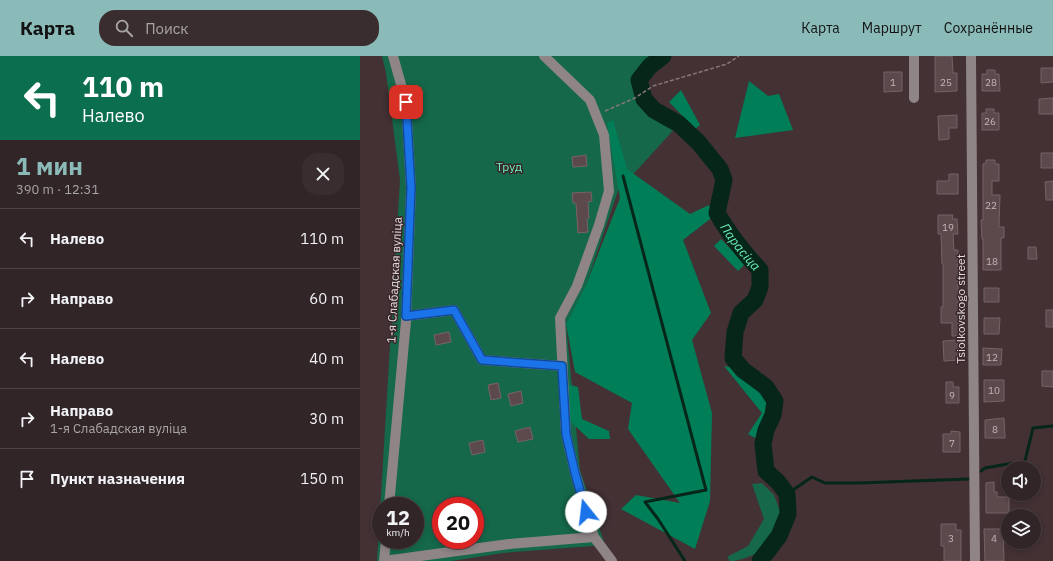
<!DOCTYPE html>
<html lang="ru">
<head>
<meta charset="utf-8">
<style>
  body { margin:0; font-family:"IBM Plex Sans",sans-serif; background:#3a2d2f; color:#f1f3f6; height:100vh; display:flex; flex-direction:column; font-size:15px; white-space:nowrap }
  * { box-sizing:border-box; margin:0 }
  p { font-size:13px; color:#a8a5a7 }
  .icon { flex:none; width:22px; height:22px; fill:none; stroke:currentColor; stroke-width:2; stroke-linecap:round; stroke-linejoin:round }
  .map { position:relative; flex:1; overflow:hidden }
  .side { display:flex; flex-direction:column; background:#322527; width:360px }
  .side>* { flex:none }
  .top-card { background:#0b6e4f; color:#fff; overflow:hidden }
  .tools { position:absolute; left:641px; top:405px; display:grid; gap:8px }
  .tools a { display:grid; place-items:center; width:40px; height:40px; border-radius:50%; background:#322527; box-shadow:0 2px 6px #0003,0 0 0 1px #4d4244; font-size:20px }
  .speed { position:absolute; left:12px; top:441px; display:flex; gap:8px; font-size:20px; font-weight:700; text-align:center }
  .speed>* { display:grid; place-content:center; width:52px; height:52px; border-radius:50%; background:#322527; box-shadow:0 2px 6px #0003,0 0 0 1px #4d4244; line-height:1 }
  .speed small { font-size:10px; font-weight:400 }
  .speed .limit { border:6px solid #d22; background:#fff; color:#111 }
  .pin { position:absolute; display:grid; place-items:center; width:34px; height:34px; color:#fff; margin:-17px; border-radius:8px; box-shadow:0 2px 6px #0006 }
  .me { position:absolute; width:44px; margin:-22px; rotate:344deg; stroke-linejoin:round; filter:drop-shadow(0 0 3px #0008) }
  .turn { display:flex; align-items:center; gap:14px; height:84px; padding:0 16px; font-size:18px }
  .turn .icon { width:52px; height:52px; stroke-width:2.5 }
  .turn b { display:block; font-size:28px; line-height:34px }
  .round { display:grid; place-items:center; flex:none; width:42px; height:42px; border-radius:16px; background:#3a2d2f }
  .head { display:flex; align-items:center; justify-content:space-between; height:68px; padding:0 16px }
  h1 { font-size:24px; font-weight:700; line-height:30px; color:#8bbbb9 }
  ul { padding:0; list-style:none }
  li { display:flex; align-items:center; gap:12px; height:60px; padding:0 16px; border-top:1px solid #4d4244 }
  li div { flex:1 }
  li b { display:block; font-size:15px }
  li em { font-style:normal }
  header { display:flex; align-items:center; gap:24px; box-sizing:border-box; height:56px; padding:0 20px; background:#8bbbb9; color:#111 }
  header strong { font-size:19px }
  nav { display:flex; gap:22px; margin-inline-start:auto; font-size:14px }
  .search { width:280px; height:36px; background:#3a2d2f; display:flex; align-items:center; gap:10px; box-sizing:border-box; padding:0 14px; border-radius:16px; color:#a8a5a7; font-size:15px }
  main { display:flex; flex:1; min-height:0 }
  .map>svg:first-child { display:block }
  .green { fill:#15684a; fill-rule:evenodd }
  .forest { fill:#007e58 }
  .lines { fill:none; stroke-linecap:round; stroke-linejoin:round }
  .stream { stroke:#052619; stroke-width:3 }
  .river { stroke:#052619; stroke-width:17 }
  .building { fill:#5b494c; stroke:#776366 }
  .path { stroke:#87787a; stroke-width:1.5; stroke-dasharray:4 2; stroke-linecap:butt }
  .minor { stroke:#8f8587; stroke-width:10 }
  .route-casing { stroke:#114b97; stroke-width:10 }
  .route { stroke:#1a73e8; stroke-width:7 }
  .labels { text-anchor:middle; dominant-baseline:central; stroke-width:3; stroke-linejoin:round; paint-order:stroke }
  .number-label { font-size:10px; fill:#c2b5b7 }
  .park-label { font-size:12px; fill:#6ff5bd; stroke:#38272a }
  .street-label { font-size:12px; fill:#e5d9db; stroke:#38272a }
  .water-label { font-size:13px; font-style:italic; fill:#6bf2ba; stroke:#38272a }
</style>
</head>
<body>
<header>
<strong>Карта</strong>
<div class="search"><svg class="icon" aria-label="search" viewBox="0 0 24 24"><circle cx="10" cy="10" r="6"/><path d="M15 15l6 6"/></svg>Поиск</div>
<nav><a>Карта</a><a>Маршрут</a><a>Сохранённые</a></nav>
</header>
<main>
<section class="side">
<div class="top-card">
<div class="turn"><svg class="icon" aria-label="left" viewBox="0 0 24 24"><path d="M17 20v-9H6M10 6l-5 5 5 5"/></svg><div><b>110 m</b>Налево</div></div>
</div>
<div class="head"><div><h1>1 мин</h1><p>390 m · 12:31</p></div><a class="round"><svg class="icon" aria-label="close" viewBox="0 0 24 24"><path d="M6 6l12 12M18 6L6 18"/></svg></a></div>
<ul>
<li><svg class="icon" aria-label="left" viewBox="0 0 24 24"><path d="M17 20v-9H6M10 6l-5 5 5 5"/></svg><div><b>Налево</b></div><em>110 m</em></li>
<li><svg class="icon" aria-label="right" viewBox="0 0 24 24"><path d="M7 20v-9h11M14 6l5 5-5 5"/></svg><div><b>Направо</b></div><em>60 m</em></li>
<li><svg class="icon" aria-label="left" viewBox="0 0 24 24"><path d="M17 20v-9H6M10 6l-5 5 5 5"/></svg><div><b>Налево</b></div><em>40 m</em></li>
<li><svg class="icon" aria-label="right" viewBox="0 0 24 24"><path d="M7 20v-9h11M14 6l5 5-5 5"/></svg><div><b>Направо</b><p>1-я Слабадская вуліца</p></div><em>30 m</em></li>
<li><svg class="icon" aria-label="arrive" viewBox="0 0 24 24"><path d="M6 21V4h12l-3 4 3 4H6"/></svg><div><b>Пункт назначения</b></div><em>150 m</em></li>
</ul>
</section>
<div class="map">
<svg width="693" height="505" viewBox="0 0 693 505">
  <rect width="100%" height="100%" fill="#433134"/>
  <path class="green" d="M22,0H303L290,10L279,24L284,43L294,54L319,68L258,135L226,229L206,268L220,414L245,489L143,497L92,505H17L40,124L26,17ZM21,450H55V484H21ZM81,450H115V484H81Z
    M402,427L414,439L421,458C413,477 410,494 388,501C382,503 377,505 370,505L367,501L388,490L404,463L392,428Z"/>
  <path class="forest" d="M389,25L408,40L419,38L433,74L375,82Z
    M321,34L340,69L335,73L309,46Z
    M253,64L267,113L330,158L349,149L354,160L323,184L351,257L332,284L352,357L350,445L335,493L261,453L276,439L320,447L268,373L272,347L215,316L206,268L226,229L260,142L247,67Z
    M361,183L385,208L378,215L354,190Z
    M364,310L373,312L410,347L395,382L388,378L402,357Z
    M207,328L218,331L222,363L249,375L250,383H229L210,365Z"/>
  <g class="lines">
    <path class="stream" d="M263,120L346,434L285,446L298,463L325,505
      M621,415L625,412L665,405L673,372L693,370
      M427,438L452,421L465,427H498L609,423"/>
    <path class="river" id="s1" d="M303,0L290,10L279,24L284,43L294,54L319,68L339,87L360,113L364,124L357,157C369,178 383,196 400,214V231L395,244L381,257L375,276L373,302L383,314L406,331L415,345L413,359L406,374L403,388L406,415L418,426L427,438L428,458L419,480L400,505"/>
  </g>
  <path class="building" d="M575,0H592L593,17H597V35L575,36Z
    M681,12H693V26L681,27Z
    M627,14H635V18H639L640,35H622V18H627Z
    M524,16H542V35L524,36Z
    M693,42V58H679V43Z
    M626,53H634V57H639V74H622V57H626Z
    M597,59V72H589V83L579,84L578,60Z
    M681,97H693V112H681Z
    M226,99L227,110L213,111L212,101Z
    M626,104H635V108H639V125H632V139H640L639,171H644V182H641V214H623V183H622L621,164H623V108L626,107Z
    M589,118H598V138H577V125H589Z
    M693,125V144H686L685,126Z
    M231,136L232,145L228,146L229,162L227,163L228,176L218,177L216,147H213L212,137Z
    M578,159H593L592,163H597L598,178H593L594,194H598V239L600,280H592V267H581V251H583V208H582L581,178H578Z
    M668,191H676L677,203H668Z
    M624,232H639V246H624Z
    M686,254H693V271H686Z
    M624,262H640L639,278H624Z
    M89,276L91,286L76,289L74,279Z
    M598,284L599,304L584,305L583,285Z
    M623,292L642,293L641,309H623Z
    M682,315H693V331L682,330Z
    M624,324H644V345L624,346Z
    M586,326H593V331H599V347H586Z
    M138,327L141,342L131,344L128,329Z
    M161,335L163,347L151,350L148,338Z
    M644,362L645,382H625V364Z
    M170,371L173,383L158,386L155,375Z
    M591,375L600,376V396H583V378H591Z
    M123,384L125,396L112,399L109,387Z
    M634,426V436H637V441H649V457H626V427Z
    M581,468H596V474H601V505H584V490H581Z
    M624,473H643L644,505H625Z"/>
  <g class="lines">
    <path class="path" d="M245,55L275,42L293,30L367,8L379,0"/>
    <path class="minor" d="M184,0L230,44L244,79L249,135L239,169L217,230L200,262L206,378L215,417L234,481L252,505
      M554,0V42
      M611,0L615,505
      M46,260L94,254L122,304L202,310
      M29,450L46,265L51,132L46,46L33,0
      M26,484L24,505L149,488L234,481"/>
  </g>
  <g class="lines">
    <g class="route-casing">
      <path id="route" d="M46,46L51,132L46,260L94,254L122,304L202,310L206,378L215,417L226,456"/>
    </g>
    <use href="#route" class="route"/>
  </g>
  <g class="labels">
    <g class="number-label">
      <text x="533" y="26">1</text>
      <text x="586" y="26">25</text>
      <text x="631" y="26">28</text>
      <text x="630" y="65">26</text>
      <text x="631" y="149">22</text>
      <text x="588" y="171">19</text>
      <text x="632" y="205">18</text>
      <text x="632" y="301">12</text>
      <text x="634" y="334">10</text>
      <text x="592" y="339">9</text>
      <text x="635" y="373">8</text>
      <text x="592" y="387">7</text>
      <text x="591" y="482">3</text>
      <text x="634" y="482">4</text>
    </g>
    <g class="park-label">
      <text x="149" y="110">Труд</text>
    </g>
    <g class="street-label">
      <text transform="translate(34 224) rotate(-87)">1-я Слабадская вуліца</text>
      <text transform="translate(600 253) rotate(-90)">Tsiolkovskogo street</text>
    </g>
    <g class="water-label">
      <text stroke="none"><textPath href="#s1" startOffset="245">Парасіца</textPath></text>
    </g>
  </g>
</svg>
<div class="tools">
<a><svg class="icon" aria-label="sound" viewBox="0 0 24 24"><path d="M4 9h4l5-4v14l-5-4H4zM17 9q2 3 0 6"/></svg></a>
<a><svg class="icon" aria-label="layers" viewBox="0 0 24 24"><path d="M12 4l9 5-9 5-9-5zM3 14l9 5 9-5"/></svg></a>
</div>
<div class="speed"><div>12<small>km/h</small></div><div class="limit">20</div></div>
<div class="pin" style="left:46px;top:46px;background:#d93025"><svg class="icon" aria-label="arrive" viewBox="0 0 24 24"><path d="M6 21V4h12l-3 4 3 4H6"/></svg></div>
<svg class="me" style="left:226px;top:456px" viewBox="-20 -20 40 40"><circle r="19" fill="#fff"/><path d="M0-13L10 11 0 6-10 11z" fill="#1a73e8"/></svg>
</div>
</main>
</body>
</html>
